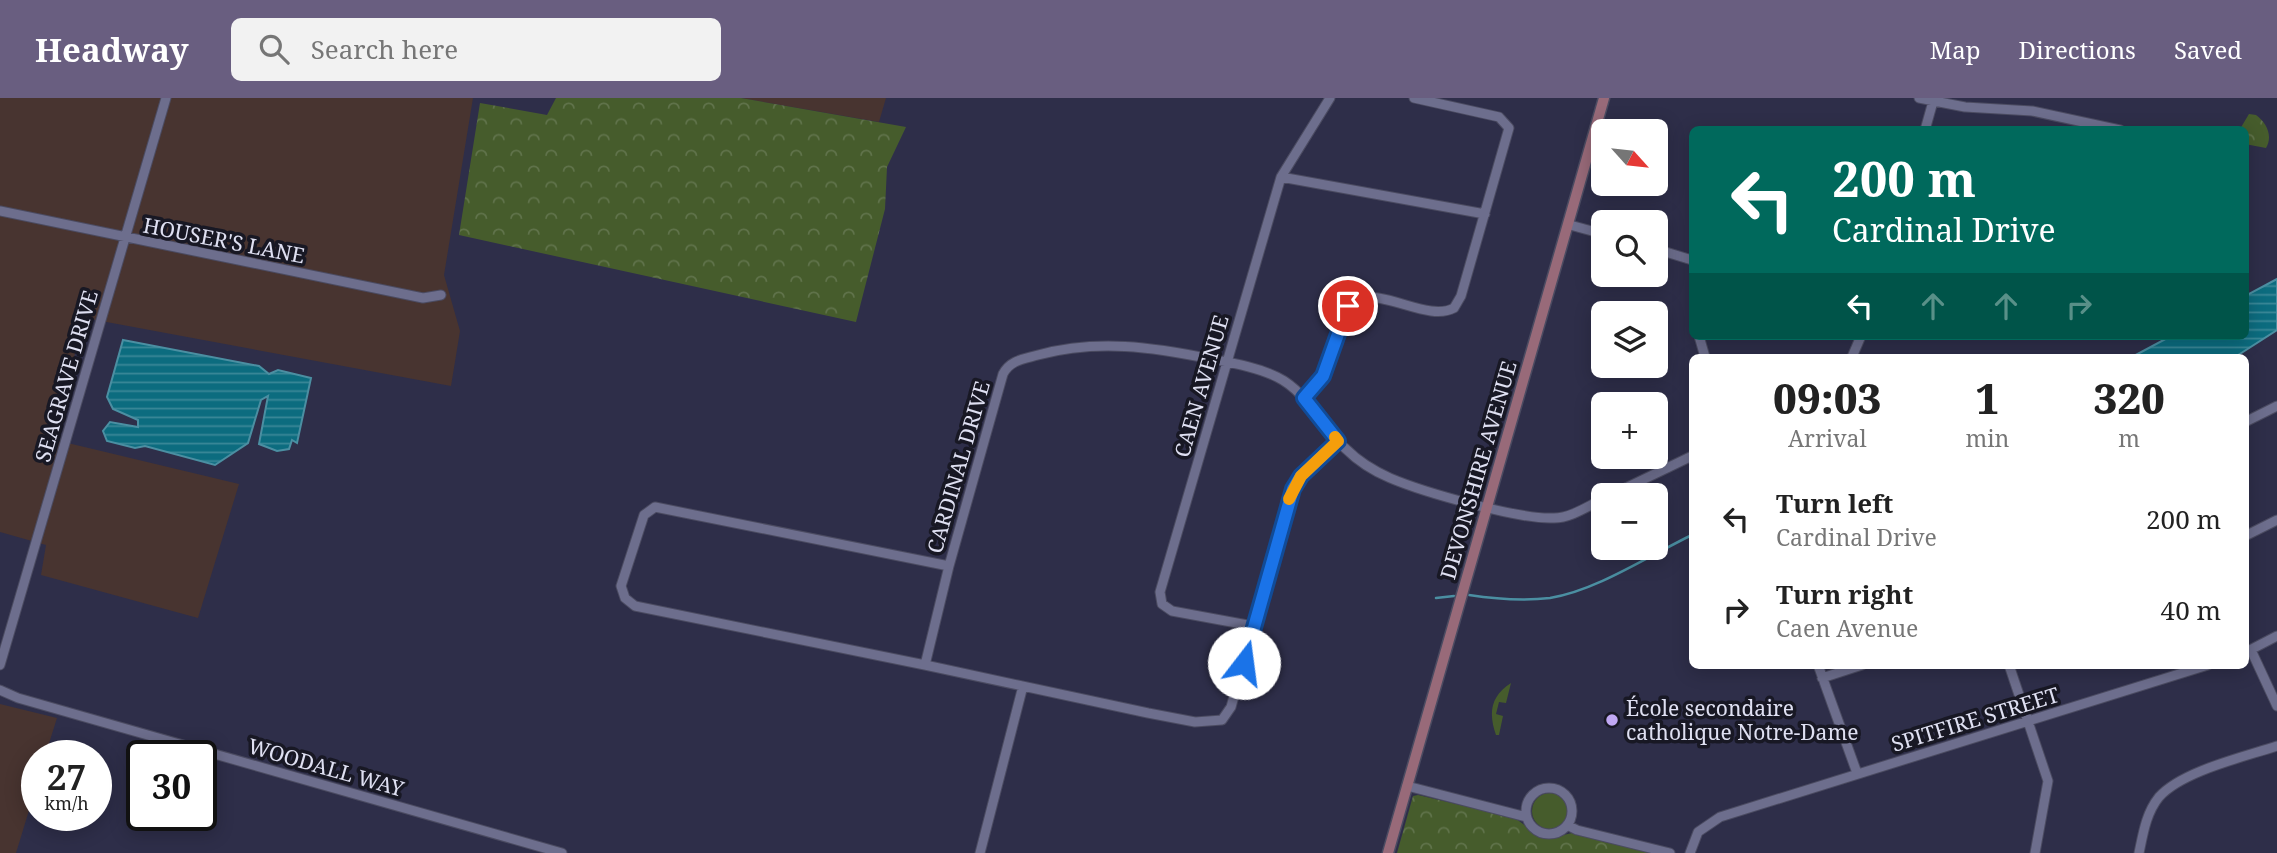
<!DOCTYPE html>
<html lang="en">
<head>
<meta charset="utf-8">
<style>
  body { margin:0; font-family:"Noto Serif",serif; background:#f2f2f2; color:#222; height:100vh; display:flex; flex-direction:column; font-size:26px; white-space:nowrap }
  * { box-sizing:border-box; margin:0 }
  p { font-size:23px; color:#767676 }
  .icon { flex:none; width:38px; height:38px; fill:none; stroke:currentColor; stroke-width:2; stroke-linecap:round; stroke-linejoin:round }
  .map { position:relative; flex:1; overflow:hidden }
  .sheet { position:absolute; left:1689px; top:256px; width:560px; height:315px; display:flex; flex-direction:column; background:#fff; border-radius:10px; box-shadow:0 4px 18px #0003 }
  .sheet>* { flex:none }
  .banner { position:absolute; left:1689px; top:28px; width:560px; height:214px; border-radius:10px; box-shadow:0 4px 18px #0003; background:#00695c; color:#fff; overflow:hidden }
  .needle { width:46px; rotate:117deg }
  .fabs { position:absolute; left:1591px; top:21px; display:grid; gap:14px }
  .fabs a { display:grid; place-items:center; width:77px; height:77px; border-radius:10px; background:#fff; box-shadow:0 4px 18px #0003; font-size:35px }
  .speed { position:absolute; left:21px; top:642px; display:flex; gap:14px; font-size:35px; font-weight:700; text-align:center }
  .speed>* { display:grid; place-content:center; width:91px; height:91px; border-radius:50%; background:#fff; box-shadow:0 4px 18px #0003; line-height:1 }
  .speed small { font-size:18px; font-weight:400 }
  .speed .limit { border:4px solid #111; border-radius:10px; background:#fff; color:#111 }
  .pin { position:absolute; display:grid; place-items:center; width:60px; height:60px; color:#fff; margin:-30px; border:4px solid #fff; border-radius:50%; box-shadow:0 2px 7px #0007 }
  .me { position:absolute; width:77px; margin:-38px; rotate:15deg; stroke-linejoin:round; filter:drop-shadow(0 0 5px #0008) }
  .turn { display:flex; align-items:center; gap:24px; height:147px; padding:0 28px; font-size:32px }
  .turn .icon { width:91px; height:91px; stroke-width:2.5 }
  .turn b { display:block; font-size:49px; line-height:60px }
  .lanes { display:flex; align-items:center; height:66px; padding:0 28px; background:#0003; justify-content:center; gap:35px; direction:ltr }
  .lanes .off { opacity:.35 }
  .eta { display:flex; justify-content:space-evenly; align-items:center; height:119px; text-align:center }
  .eta b { font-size:42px; font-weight:800; line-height:49px }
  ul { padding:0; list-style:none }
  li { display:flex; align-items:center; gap:21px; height:91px; padding:0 28px }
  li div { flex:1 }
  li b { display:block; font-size:26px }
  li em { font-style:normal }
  header { display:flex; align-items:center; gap:42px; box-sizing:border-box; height:98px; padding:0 35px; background:#695e80; color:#fff }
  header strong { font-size:33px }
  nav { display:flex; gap:38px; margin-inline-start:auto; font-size:24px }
  .search { width:490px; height:63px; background:#f2f2f2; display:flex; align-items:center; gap:18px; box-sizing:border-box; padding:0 24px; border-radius:10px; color:#767676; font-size:26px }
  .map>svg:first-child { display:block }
  .industrial { fill:#483430 }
  .grass { fill:#465c2c }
  .forest { fill:url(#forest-crowns) }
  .water { fill:url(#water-rules); stroke:#4b8fa2; stroke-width:2 }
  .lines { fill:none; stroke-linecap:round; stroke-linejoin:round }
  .stream { stroke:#4b8fa2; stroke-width:2.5 }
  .minor-casing { stroke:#4b4b61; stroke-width:11 }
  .major-casing { stroke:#4b4b61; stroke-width:13 }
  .minor { stroke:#6d6e8d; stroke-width:9 }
  .major { stroke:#986a79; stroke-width:10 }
  .route-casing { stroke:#114b97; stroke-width:18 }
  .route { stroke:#1a73e8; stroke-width:12 }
  .slow { stroke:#f59e0b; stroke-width:12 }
  .poi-dot { fill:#c0a8f3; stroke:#181824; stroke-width:2.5 }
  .labels { text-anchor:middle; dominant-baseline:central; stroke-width:7; stroke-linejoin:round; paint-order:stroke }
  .street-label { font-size:21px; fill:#dfe0f2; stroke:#181824 }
  .poi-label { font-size:21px; fill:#dfe0f2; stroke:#181824; text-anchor:start }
</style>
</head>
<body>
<header>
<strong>Headway</strong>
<div class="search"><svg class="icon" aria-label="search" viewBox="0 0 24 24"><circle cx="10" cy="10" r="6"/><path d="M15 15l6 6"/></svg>Search here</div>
<nav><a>Map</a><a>Directions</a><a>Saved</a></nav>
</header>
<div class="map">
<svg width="2277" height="755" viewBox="0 0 2277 755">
  <defs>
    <pattern id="forest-crowns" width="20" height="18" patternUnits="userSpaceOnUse" patternTransform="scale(1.75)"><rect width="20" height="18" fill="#465c2c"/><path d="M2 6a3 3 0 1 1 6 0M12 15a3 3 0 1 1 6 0" fill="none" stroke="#60734b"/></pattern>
    <pattern id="water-rules" width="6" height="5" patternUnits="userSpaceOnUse" patternTransform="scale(1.75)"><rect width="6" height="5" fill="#0c6c7f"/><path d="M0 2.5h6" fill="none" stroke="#3b8898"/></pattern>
  </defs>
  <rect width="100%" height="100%" fill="#2e2e49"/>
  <path class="industrial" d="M0,0H473L444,177L460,233L451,288L85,220L51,341L239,386L198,520L41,477L46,447L0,434Z
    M741,0H886L879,24Z
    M0,606L57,620L45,658H37V686L16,755H0Z"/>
  <path class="grass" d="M1511,585L1506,605L1499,604L1496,616L1503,618L1499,637H1496C1488,614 1491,598 1511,585Z
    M1532 713a18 18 0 1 1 36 0a18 18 0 1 1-36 0Z"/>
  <path class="forest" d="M556,0H741L906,29L887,69L885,111L856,224L459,137L480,5L547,17Z
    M2249,16L2256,17C2267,25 2273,38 2266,50L2245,46V32L2240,31Z
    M1418,697L1515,720L1539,738L1551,740L1572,735L1650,755H1397L1413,698Z"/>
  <path class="water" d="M2277,181V232L2235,259H2132L2171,238H2245V198Z
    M123,242L259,268L269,276L278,272L311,280L297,345L292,342L289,351L277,353L259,346L268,298L261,302L248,345L215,367L145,348L135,350L107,343L103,333L110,324L138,329V322L113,311L107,299Z"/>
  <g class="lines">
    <path class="stream" d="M1469,497C1495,501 1524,503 1550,500C1596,493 1650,457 1692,437
      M1436,500L1454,498"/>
    <g class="minor-casing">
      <path id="minor" d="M1919,0L1965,9L2032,13L2120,32
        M1925,32L1934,0
        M1281,79L1485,116
        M0,113L423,200L441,197
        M1570,127L1603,136
        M1656,151L1692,162
        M1699,238L1705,259
        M1852,259L1861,238
        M1304,300C1336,271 1330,223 1354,201C1385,191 1428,224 1454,210L1461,198L1509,30L1499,19L1414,0
        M2245,324L2277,308
        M1338,343L1302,378L1291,396L1231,609L1222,622L1195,624L1148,615L925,567L949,468L1003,276C1010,262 1024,261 1038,257C1097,241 1153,249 1211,261C1232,265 1257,269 1277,279C1308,294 1321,329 1346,351C1358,363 1374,373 1390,380C1423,394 1520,422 1554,420C1571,420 1588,408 1603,401
        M1611,397L1692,358
        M2245,438L2277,422
        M1253,528L1172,513L1162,506L1160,494L1281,79L1330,0
        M2251,552L2277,608
        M2248,553L2277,538
        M0,567L166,0
        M925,567L635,508L625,500L621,488L644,417L655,409L949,468
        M1818,567L1857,675
        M2009,567L2048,683L2035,755
        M1822,580L1862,567
        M0,592L18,600L562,755
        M1407,688L1526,719
        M1526 713a23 23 0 1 1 46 0a23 23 0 1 1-46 0Z
        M1567,727L1577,732L1670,755
        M980,755L1023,588
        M1690,755L1698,734L1720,719L2208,567
        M2139,755C2143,736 2146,715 2159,699C2182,673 2244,659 2277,648"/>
    </g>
    <g class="major-casing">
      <path id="major" d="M1388,755L1604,0"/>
    </g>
    <use href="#minor" class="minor"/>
    <use href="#major" class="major"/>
  </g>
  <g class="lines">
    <g class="route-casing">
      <path id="route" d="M1244,565L1293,391L1301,378L1338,343L1304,300L1323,278L1348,208"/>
    </g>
    <use href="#route" class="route"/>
    <path class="slow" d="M1289,401L1301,378L1338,343L1335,339"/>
  </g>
  <circle class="poi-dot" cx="1612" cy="622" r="7"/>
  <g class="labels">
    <g class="street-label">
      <text transform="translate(224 142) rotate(11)">HOUSER'S LANE</text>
      <text transform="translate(66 278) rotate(-74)">SEAGRAVE DRIVE</text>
      <text transform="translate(1201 288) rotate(-74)">CAEN AVENUE</text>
      <text transform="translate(958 369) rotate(-74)">CARDINAL DRIVE</text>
      <text transform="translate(1478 372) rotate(-74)">DEVONSHIRE AVENUE</text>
      <text transform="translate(1975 621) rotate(-17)">SPITFIRE STREET</text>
      <text transform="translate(326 669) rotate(16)">WOODALL WAY</text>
    </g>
    <g class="poi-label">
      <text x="1626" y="610">École secondaire<tspan x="1626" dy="24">catholique Notre-Dame</tspan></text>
    </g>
  </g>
</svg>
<div class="fabs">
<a><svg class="needle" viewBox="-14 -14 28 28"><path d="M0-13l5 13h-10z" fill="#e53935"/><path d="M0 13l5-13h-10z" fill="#767676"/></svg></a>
<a><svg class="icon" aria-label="search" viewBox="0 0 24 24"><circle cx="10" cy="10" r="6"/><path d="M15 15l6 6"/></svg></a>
<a><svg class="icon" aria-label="layers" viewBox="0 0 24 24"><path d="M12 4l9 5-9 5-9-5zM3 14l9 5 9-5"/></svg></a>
<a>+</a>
<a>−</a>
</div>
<div class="speed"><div>27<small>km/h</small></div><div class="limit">30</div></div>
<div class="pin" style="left:1348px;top:208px;background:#d93025"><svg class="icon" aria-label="arrive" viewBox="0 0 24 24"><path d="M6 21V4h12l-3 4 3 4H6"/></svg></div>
<svg class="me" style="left:1244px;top:565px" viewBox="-20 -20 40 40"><circle r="19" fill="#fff"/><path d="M0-13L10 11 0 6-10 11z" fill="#1a73e8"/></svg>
<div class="banner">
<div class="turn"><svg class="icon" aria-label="left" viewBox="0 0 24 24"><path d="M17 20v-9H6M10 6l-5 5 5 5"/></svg><div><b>200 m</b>Cardinal Drive</div></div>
<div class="lanes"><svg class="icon" aria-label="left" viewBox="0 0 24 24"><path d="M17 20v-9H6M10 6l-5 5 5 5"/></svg><svg class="icon off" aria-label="ahead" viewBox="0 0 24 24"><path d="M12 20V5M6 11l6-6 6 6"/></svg><svg class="icon off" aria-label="ahead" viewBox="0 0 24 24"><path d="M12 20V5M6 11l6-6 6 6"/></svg><svg class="icon off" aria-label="right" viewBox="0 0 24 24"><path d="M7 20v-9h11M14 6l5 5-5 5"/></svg></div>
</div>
<section class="sheet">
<div class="eta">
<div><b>09:03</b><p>Arrival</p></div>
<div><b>1</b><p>min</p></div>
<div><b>320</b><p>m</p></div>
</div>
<ul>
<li><svg class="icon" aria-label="left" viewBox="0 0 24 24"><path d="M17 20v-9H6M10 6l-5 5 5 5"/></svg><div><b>Turn left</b><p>Cardinal Drive</p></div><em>200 m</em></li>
<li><svg class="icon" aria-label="right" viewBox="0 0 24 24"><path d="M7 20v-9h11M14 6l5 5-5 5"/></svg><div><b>Turn right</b><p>Caen Avenue</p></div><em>40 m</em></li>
</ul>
</section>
</div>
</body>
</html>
